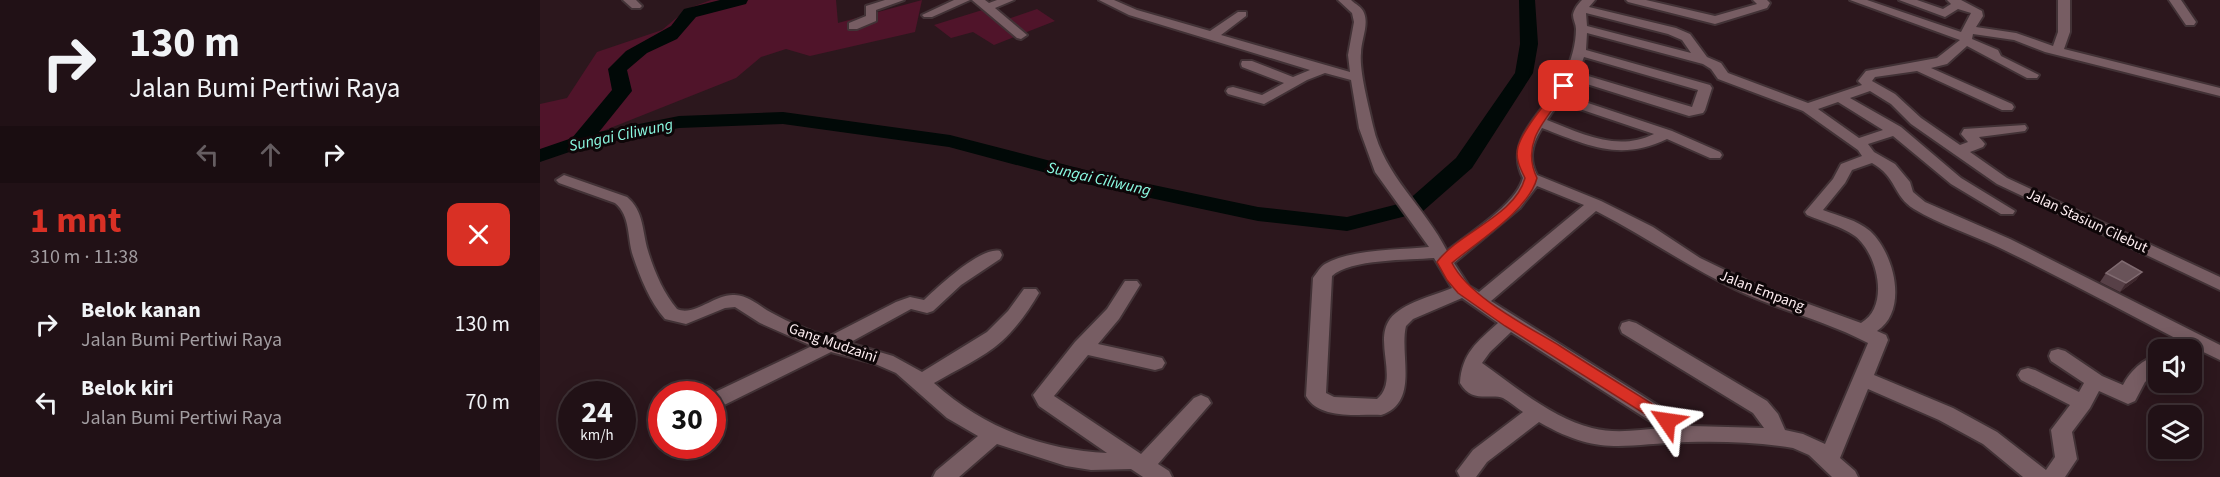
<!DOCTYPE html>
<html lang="id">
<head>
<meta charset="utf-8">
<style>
  body { margin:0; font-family:"Source Sans 3",sans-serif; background:#2d1f23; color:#f1f3f6; height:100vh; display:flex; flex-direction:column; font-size:22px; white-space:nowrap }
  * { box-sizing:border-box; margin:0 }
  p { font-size:20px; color:#a29da1 }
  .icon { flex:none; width:33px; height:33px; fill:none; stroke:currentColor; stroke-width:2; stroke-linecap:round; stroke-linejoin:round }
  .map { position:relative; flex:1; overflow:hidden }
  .details { display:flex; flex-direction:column; background:#211116; width:540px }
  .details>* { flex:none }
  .top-card { background:#211116; color:#f1f3f6; overflow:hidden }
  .fabs { position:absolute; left:1608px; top:339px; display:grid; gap:12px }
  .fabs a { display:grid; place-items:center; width:54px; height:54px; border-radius:12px; background:#211116; box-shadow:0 3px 15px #0003,0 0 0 2px #3e3135; font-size:30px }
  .speed { position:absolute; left:18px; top:381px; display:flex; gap:12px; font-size:30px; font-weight:700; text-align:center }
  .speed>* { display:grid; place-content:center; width:78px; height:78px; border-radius:50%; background:#211116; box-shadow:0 3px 15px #0003,0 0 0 2px #3e3135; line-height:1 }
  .speed small { font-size:15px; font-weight:400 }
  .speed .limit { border:9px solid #d22; background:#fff; color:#111 }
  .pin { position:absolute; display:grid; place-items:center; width:51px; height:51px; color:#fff; margin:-26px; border-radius:12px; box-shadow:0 3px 9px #0006 }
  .me { position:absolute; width:66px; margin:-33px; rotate:302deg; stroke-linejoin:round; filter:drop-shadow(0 0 4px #0008) }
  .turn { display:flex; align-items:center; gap:21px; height:126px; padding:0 30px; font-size:27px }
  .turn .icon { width:78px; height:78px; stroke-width:2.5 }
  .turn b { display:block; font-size:42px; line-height:51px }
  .lanes { display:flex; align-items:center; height:57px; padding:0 30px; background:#0003; justify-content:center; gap:30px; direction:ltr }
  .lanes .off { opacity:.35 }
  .round { display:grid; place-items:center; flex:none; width:63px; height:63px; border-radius:12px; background:#2d1f23 }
  .summary { display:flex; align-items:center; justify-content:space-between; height:102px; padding:0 30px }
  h1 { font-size:36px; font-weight:700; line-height:45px; color:#d93025 }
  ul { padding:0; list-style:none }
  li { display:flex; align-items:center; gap:18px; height:78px; padding:0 30px }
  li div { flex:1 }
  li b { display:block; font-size:22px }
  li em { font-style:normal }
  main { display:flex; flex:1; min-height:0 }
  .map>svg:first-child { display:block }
  .green { fill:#50142a }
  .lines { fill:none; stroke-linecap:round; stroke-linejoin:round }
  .river { fill:#010907; fill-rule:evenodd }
  .minor-casing { stroke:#423236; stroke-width:4 }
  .minor { fill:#775d63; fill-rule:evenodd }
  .wall { fill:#574047 }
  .shaded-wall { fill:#3f282e }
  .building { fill:#695359; stroke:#806b71; stroke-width:1.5 }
  .route { fill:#d93025; stroke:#8d1f18; stroke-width:1.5 }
  .labels { text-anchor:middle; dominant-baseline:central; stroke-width:6; stroke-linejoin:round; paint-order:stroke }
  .street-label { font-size:15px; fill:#fdedf0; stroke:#0e0608 }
  .water-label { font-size:16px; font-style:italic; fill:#8bfbe3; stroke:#0e0608 }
</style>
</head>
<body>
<main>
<section class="details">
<div class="top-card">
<div class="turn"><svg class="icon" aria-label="right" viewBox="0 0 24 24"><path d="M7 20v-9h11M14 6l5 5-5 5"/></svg><div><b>130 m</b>Jalan Bumi Pertiwi Raya</div></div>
<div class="lanes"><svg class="icon off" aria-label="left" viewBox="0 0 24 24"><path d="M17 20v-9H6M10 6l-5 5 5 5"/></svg><svg class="icon off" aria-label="ahead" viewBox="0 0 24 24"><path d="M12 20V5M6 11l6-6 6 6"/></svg><svg class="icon" aria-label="right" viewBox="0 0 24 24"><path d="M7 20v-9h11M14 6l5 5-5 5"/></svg></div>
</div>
<div class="summary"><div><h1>1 mnt</h1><p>310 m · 11:38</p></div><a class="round" style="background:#d93025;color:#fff"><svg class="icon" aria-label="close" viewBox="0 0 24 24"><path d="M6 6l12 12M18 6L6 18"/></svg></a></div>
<ul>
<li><svg class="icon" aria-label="right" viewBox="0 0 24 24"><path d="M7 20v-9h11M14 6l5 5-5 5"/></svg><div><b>Belok kanan</b><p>Jalan Bumi Pertiwi Raya</p></div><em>130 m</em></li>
<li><svg class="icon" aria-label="left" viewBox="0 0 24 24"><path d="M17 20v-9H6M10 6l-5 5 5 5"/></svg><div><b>Belok kiri</b><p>Jalan Bumi Pertiwi Raya</p></div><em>70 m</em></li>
</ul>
</section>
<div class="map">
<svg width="1680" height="477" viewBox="0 0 1680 477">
  <rect width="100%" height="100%" fill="#2c171d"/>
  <path class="green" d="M171,0H296L298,23L382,0L375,32L270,56L246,49L221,57L196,78L0,156V104L27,98L57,52L122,30L147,9Z
    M452,7L468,19L497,9L515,21L454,45L433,32L411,38L394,25Z"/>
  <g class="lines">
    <path class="river" d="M180,0H208L206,4L156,17L137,39L107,53L87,70L92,91L59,132L139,116L243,112L410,135L561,174L718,207L807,217L866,202L916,158L975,73L980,44L979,0H995L998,44L993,73L932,168L882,212L807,231L718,221L559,187L409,147L243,124L139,128L44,147L0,162V149L32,138L72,90L68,69L86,51L131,26L144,9Z"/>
    <g class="minor-casing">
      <path id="minor" d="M83,0H96L102,6L100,8H92Z
        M345,0H364L336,10V21L317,29H309V23L326,16V6Z
        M414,0H430L392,17H384L382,15Z
        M432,0H445L449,3L457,0H474L455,8L487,35L481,39L477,38Z
        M559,0H574L597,10L670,31L698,12H706V16L681,35L810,72L808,55L814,22L812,13L798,0H811C815,4 822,7 824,13C829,25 821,40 821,53C819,71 829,107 833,126C844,176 885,207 907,251C929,233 976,205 983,178C962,137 1009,109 1025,74C1031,61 1036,44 1036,29C1036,24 1033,20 1033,15C1034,9 1038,4 1042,0H1055L1049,7L1136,28L1150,34L1167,57L1181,63L1188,73L1268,103L1322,85L1318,81L1326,71L1397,58L1420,40L1310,0H1327L1421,32L1431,13L1418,9L1405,17L1359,0H1377L1403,9L1411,4L1407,0H1421L1442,11L1443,16L1436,27L1476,33L1513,46L1518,32V0H1530V32L1524,49L1680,88V96L1505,52L1474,40L1433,34L1432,39L1458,50L1461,56L1499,75L1497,78H1487L1427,46L1407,64L1391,68L1472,104L1474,107L1472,110H1462L1377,71L1335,77L1332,81L1355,94L1381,118L1420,145L1428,142L1421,134L1424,129L1485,125L1487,128L1485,131L1439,137L1445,144L1443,147L1430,152L1467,178L1680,277V290L1457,184L1371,124L1351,104L1330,91L1310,98L1361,127L1421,178L1475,211L1473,214H1461L1411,184L1353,136L1328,144L1334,152L1355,164L1370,182L1373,192L1385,202L1470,239L1680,345V360L1653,347L1650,350H1627L1637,339C1577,308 1518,276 1458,247C1430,234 1399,224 1374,209C1353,196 1357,177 1332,163L1312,170L1305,183L1283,210C1299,216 1317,220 1330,231C1354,253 1369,310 1337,331L1346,335L1348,340L1334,375L1413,408L1457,432L1506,470L1515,457L1511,430L1530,405L1481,380L1478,375L1481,370L1488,368L1495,370L1539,392L1544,383L1511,361L1509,356L1511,351L1518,349L1525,351L1562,376L1583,385C1590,371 1603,359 1618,355V372L1605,382L1595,401L1588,404L1559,391L1550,408L1532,432L1537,459L1525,477H1483L1443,444L1399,420L1328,389L1300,458L1315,471L1318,477H1292L1269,455L1253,448C1219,442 1181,441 1147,442C1082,444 1060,457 999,422L947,462L936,477H920L917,471L933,450L983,412C977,408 970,402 963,398C951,393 932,404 920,383C922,353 937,342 958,323L922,298L873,319L866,326C859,355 880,402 841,415C818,414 779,420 766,396L773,278C777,273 780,267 785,264C811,249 859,250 889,247L835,172L819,128L811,80L785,73L767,80L724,104L688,94L686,91L688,88L693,87L722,95L744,83L702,67L701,64L702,61H712L753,77L770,70L589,15ZM1046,13L1128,34L1142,40L1151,53L1047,26ZM1047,33L1163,64L1171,69L1178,79L1263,111L1318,150L1322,156L1301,164L1293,179L1265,212L1267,215C1283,222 1301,226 1315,236C1338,254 1350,307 1321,323L1216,285L1160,258L1113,227L1061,201L997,175C988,158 992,144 1002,128C1047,145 1080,162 1127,139L1170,158H1180L1182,155L1180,152L1132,131L1024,95L1034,80L1149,116L1163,113L1165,110L1172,88L1170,85L1046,50ZM1044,57L1158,90L1152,107L1038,73ZM1019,102L1114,134C1077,152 1043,134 1007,120ZM1298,102L1343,130L1319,138L1278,109ZM997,186L1044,205L939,292L929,286L914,263L980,208ZM1056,211C1106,237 1150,268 1201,292C1242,311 1286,321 1328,343L1285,444L1263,434L1245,430L1238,414L1227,401L1096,323L1089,321L1082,323L1080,328L1082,333L1213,413L1224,428L1151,426L951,301ZM894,258L912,288C893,296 862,303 850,319C833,342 860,380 837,399L794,397L786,393L792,276C810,259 869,260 894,258ZM971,332L1121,428C1099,430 1075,434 1052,428C1014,419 974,386 942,363L950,352Z
        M1086,0H1106L1175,16L1217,4L1213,0H1227L1230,3L1227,8L1175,24L1088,2Z
        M1629,0H1641L1656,22L1654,25H1646Z
        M24,175L87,197C104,211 102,231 108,251C114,271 124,294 137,309C155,317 175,293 195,295C210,296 220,307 232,313C250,323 270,331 288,337L356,302L370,297L384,300C398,287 441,246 460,251L462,255L460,259L421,285L393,311L387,313L371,309L309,343L353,356L382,372L447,332L468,311L484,289H496L499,293C489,310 477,327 462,341C443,358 416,370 394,383C442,427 503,450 567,453L499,406L493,395L535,342L567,309L585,281H597L600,285L579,319L558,344L622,358L625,363L622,368L615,370L548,355L514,396L601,454L654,398L661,395L668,398L671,403L618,464L629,471L632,477H603L591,469L551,470L526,466L457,444L419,477H393L396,471L438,436L407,418L356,373L333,363L291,352L172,411L171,394L272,346L220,323L195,307L185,308L146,324L125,319C110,302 100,277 93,256C87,238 91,216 75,203L19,183L16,180Z"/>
    </g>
    <use href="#minor" class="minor"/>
  </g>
  <path class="wall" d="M1602,272L1596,280L1580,292L1560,282L1566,273Z"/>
  <path class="shaded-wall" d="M1602,272L1596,280L1580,292L1586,283Z"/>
  <path class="building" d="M1582,261L1602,272L1586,283L1566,273Z"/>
  <path class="route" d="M1024,83L1030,86C1009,116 979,141 997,178C989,210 937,242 912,263C929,297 987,326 1020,346C1057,370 1095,393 1133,417L1135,421L1133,426L1127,428L965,326L918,293L907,280L897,262C919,232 975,216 985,178C980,168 975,158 978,147C984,127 1008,101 1020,84Z"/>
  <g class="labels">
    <g class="street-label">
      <text transform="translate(1547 221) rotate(25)">Jalan Stasiun Cilebut</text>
      <text transform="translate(1222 291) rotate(21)">Jalan Empang</text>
      <text transform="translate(293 343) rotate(19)">Gang Mudzaini</text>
    </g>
    <g class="water-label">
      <text transform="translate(81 135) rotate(-12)">Sungai Ciliwung</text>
      <text transform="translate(559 179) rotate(13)">Sungai Ciliwung</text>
    </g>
  </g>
</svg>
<div class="fabs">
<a><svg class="icon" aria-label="sound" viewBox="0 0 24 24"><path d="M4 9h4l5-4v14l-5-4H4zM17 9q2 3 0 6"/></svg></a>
<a><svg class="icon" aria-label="layers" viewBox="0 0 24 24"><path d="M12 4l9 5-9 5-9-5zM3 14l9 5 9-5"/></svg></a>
</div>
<div class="speed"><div>24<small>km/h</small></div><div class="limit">30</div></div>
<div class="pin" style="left:1024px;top:86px;background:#d93025"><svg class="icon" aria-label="arrive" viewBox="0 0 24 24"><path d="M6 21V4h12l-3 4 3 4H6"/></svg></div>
<svg class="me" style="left:1127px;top:421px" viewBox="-20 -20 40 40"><path d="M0-17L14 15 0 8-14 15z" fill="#d93025" stroke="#fff" stroke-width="4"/></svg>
</div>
</main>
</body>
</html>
